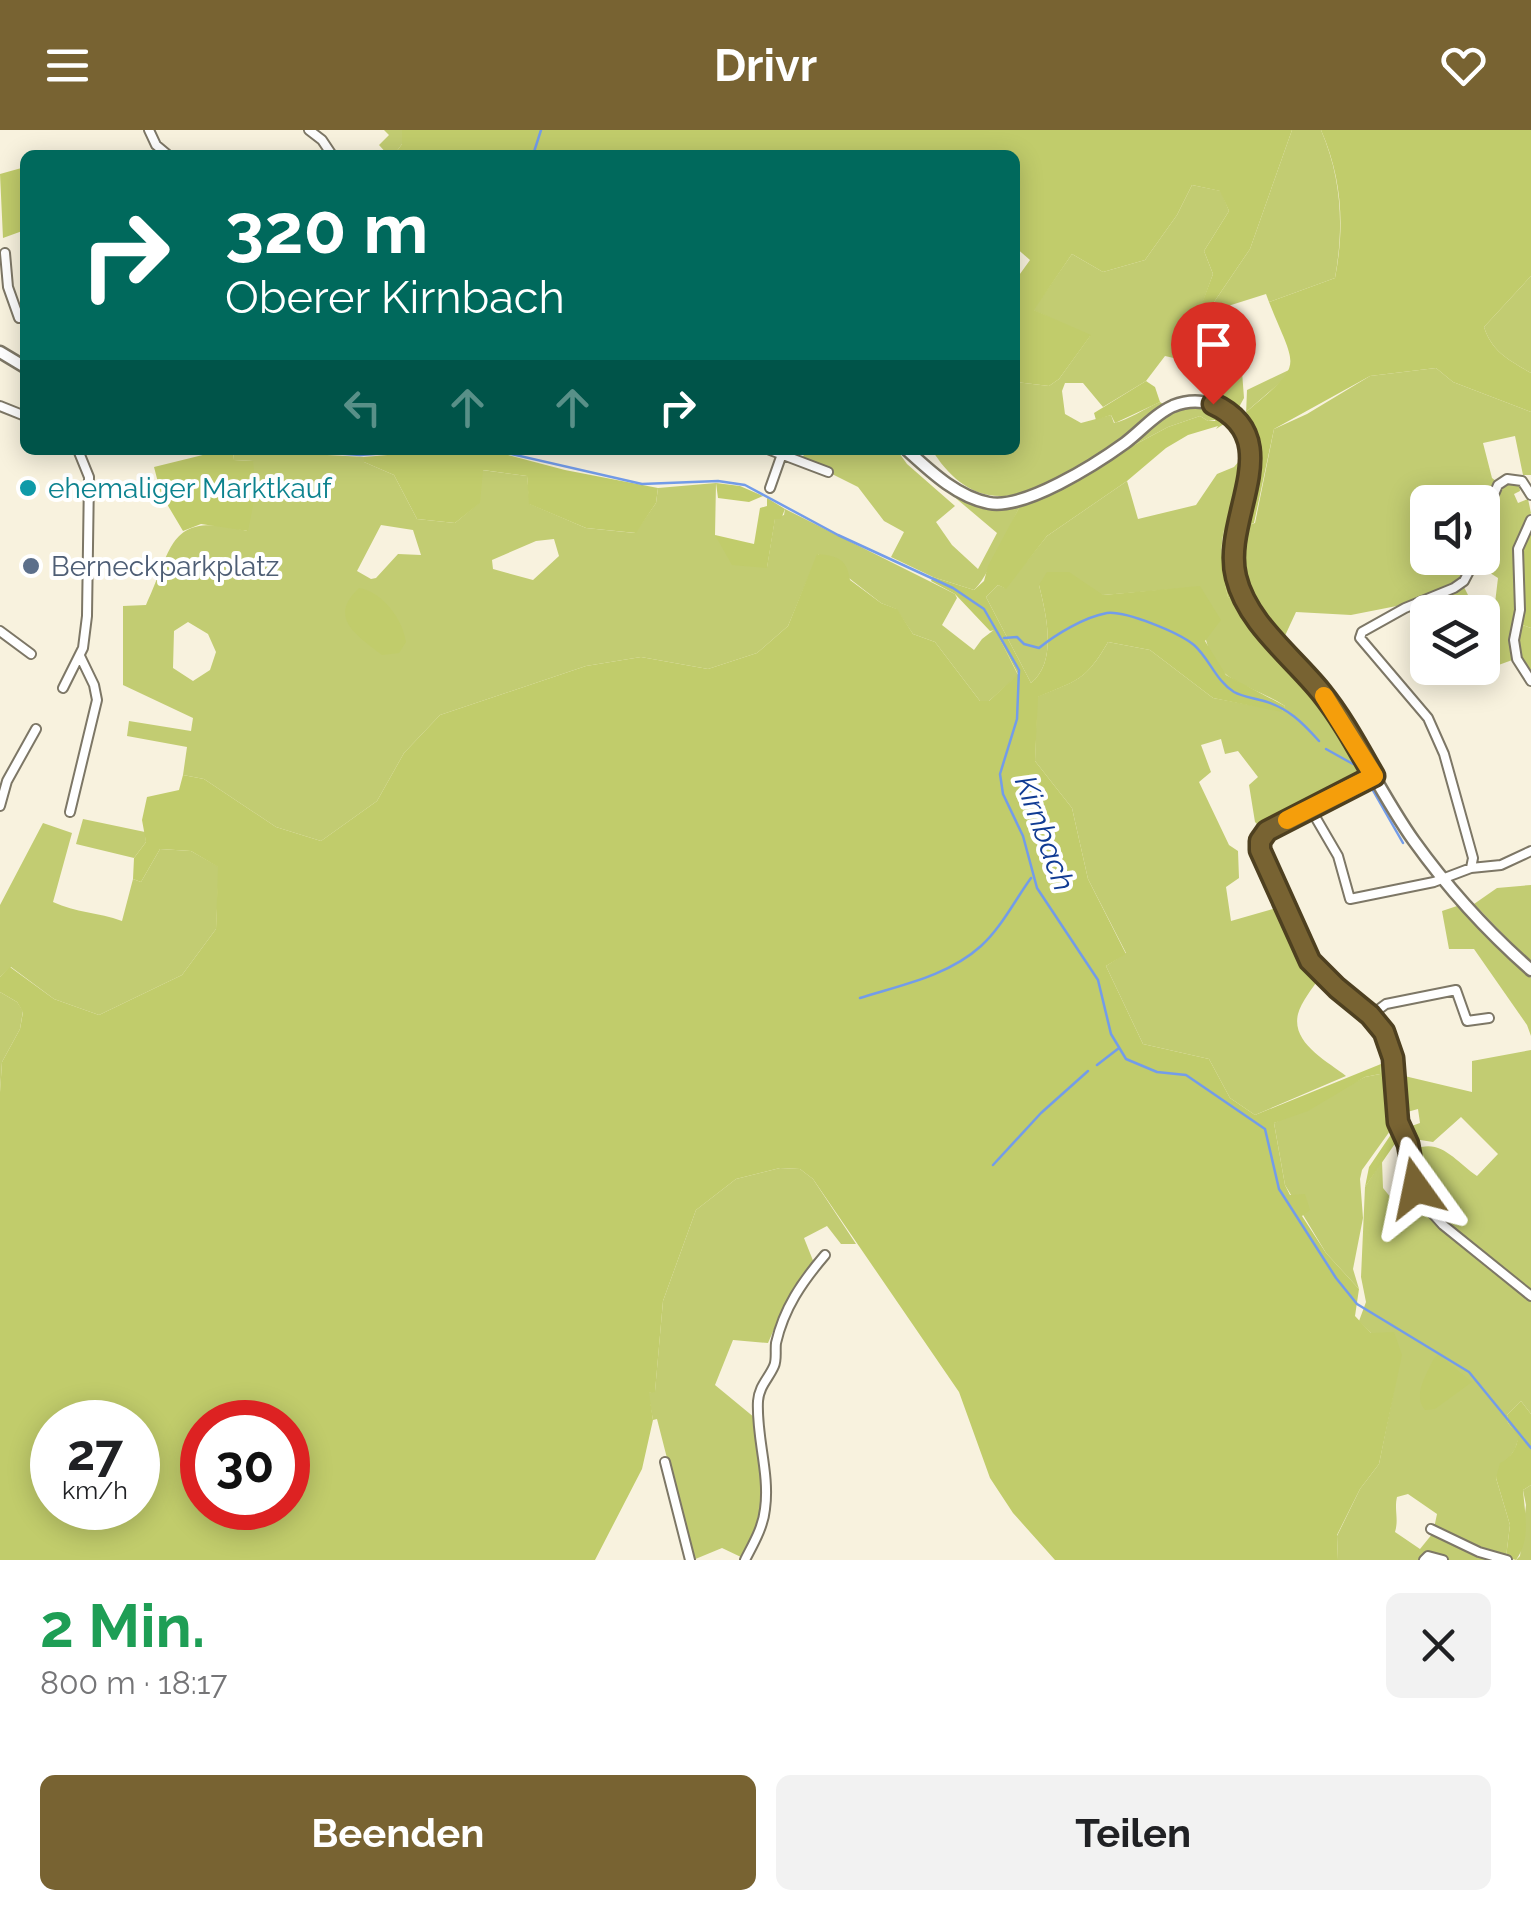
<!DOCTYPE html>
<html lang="de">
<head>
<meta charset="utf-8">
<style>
  body { margin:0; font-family:Raleway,sans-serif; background:#f2f2f2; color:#202124; height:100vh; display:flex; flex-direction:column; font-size:38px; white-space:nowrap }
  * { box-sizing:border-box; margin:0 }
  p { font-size:32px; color:#757577 }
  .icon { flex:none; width:55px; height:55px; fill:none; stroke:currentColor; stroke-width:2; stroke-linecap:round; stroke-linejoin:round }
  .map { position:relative; height:1430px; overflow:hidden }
  .panel { display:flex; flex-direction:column; background:#fff; flex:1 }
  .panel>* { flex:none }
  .banner { position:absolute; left:20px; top:20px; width:1000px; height:305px; border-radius:15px; box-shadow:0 5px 25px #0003; background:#00695c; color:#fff; overflow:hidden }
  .buttons { position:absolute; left:1410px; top:355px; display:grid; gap:20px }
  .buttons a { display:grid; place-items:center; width:90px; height:90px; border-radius:15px; background:#fff; box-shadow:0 5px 25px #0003; font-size:50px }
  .speed { position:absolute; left:30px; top:1270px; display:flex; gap:20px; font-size:50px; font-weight:700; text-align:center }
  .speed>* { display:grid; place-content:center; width:130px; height:130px; border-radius:50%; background:#fff; box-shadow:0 5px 25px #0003; line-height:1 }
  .speed small { font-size:25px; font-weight:400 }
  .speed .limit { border:15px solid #d22; background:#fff; color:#111 }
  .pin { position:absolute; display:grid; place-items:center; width:85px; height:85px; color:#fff; margin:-102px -42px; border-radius:50% 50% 50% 0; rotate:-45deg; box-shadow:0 0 10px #0007 }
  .pin .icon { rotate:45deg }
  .me { position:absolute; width:110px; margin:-55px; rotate:348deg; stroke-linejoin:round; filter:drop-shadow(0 0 8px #0008) }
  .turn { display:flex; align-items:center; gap:35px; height:210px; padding:0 40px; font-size:45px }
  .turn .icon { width:130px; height:130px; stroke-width:2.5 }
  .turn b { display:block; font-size:70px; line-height:85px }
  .lanes { display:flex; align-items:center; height:95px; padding:0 40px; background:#0003; justify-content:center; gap:50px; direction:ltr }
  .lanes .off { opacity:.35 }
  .round { display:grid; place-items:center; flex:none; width:105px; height:105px; border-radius:15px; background:#f2f2f2 }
  .head { display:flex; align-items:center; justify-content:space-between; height:170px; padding:0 40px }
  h1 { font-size:60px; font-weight:700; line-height:75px; color:#1e9e55 }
  .cta { display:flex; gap:20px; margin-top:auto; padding:20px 40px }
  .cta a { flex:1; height:115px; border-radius:15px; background:#786332; color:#fff; font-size:40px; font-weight:700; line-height:115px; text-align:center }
  .cta a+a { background:#f2f2f2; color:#202124 }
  header { display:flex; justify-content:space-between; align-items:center; height:130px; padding:0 40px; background:#786332; color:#fff; font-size:45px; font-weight:700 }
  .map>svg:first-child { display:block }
  .green { fill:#c2cc72; fill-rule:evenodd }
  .forest { fill:#c1cc6b; fill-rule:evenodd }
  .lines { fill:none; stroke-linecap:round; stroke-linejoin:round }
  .stream { stroke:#739ce9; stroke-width:2.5 }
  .minor-casing { stroke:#7d7766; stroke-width:12 }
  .secondary-casing { stroke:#7d7766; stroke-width:15 }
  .minor { stroke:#fff; stroke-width:8 }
  .secondary { stroke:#fff; stroke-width:10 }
  .route-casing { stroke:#4e4020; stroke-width:25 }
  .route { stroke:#786332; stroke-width:18 }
  .slow { stroke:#f59e0b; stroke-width:18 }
  .culture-dot { fill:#0f9aa8; stroke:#fff; stroke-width:4 }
  .service-dot { fill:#5c6f8a; stroke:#fff; stroke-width:4 }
  .labels { text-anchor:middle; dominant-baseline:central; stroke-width:8; stroke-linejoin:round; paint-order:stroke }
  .culture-label { font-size:28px; fill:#0d838f; stroke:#fff; text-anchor:start }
  .service-label { font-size:28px; fill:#4e5e75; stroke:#fff; text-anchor:start }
  .water-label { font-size:30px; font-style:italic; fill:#103b93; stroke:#fff }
</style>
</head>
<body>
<header><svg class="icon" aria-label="menu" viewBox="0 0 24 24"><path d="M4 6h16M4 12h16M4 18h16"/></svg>Drivr<svg class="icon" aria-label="heart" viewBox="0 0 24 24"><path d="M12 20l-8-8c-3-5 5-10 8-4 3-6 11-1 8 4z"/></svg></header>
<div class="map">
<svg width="1531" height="1430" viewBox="0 0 1531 1430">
  <rect width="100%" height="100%" fill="#f8f2de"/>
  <path class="green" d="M384,0H402V14L394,25H388L379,15L389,5Z
    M1292,0H1321C1342,49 1344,97 1335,148L1269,172L1266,164L1228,176L1239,202L1244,268L1238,279L1214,266L1215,209L1193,205L1178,229L1165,226L1146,251L1103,277L1083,253H1065L1062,261L1065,284L1081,293L1111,285L1114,293C1129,290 1145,278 1160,272L1163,274C1134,302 1041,368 1000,366C969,366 947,344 932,320H1015V252L1049,256L1059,249L1090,206L1033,180L1072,124L1103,142L1145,130L1177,85L1192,55L1221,61L1229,81L1204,121L1213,144L1200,180L1206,184L1250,119Z
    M1531,146V243C1509,230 1492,222 1484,197Z
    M1436,238L1453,252L1531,282V345H1523L1515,306L1483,313L1492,348L1497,352L1483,399L1482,372H1428V428H1474L1458,454L1417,472L1351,485L1296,482L1283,510C1255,481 1225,438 1245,396L1255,393L1274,299L1307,284L1370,246Z
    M1291,239L1290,244L1246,282L1249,285H1246L1247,260Z
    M1192,276L1206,278L1226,287L1224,294L1216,299L1218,296L1215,290L1208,291L1200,286L1168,297L1123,321L1165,286Z
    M233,320L364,327V332L394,345L417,389L455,393L479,373L482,340L527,346L530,374L586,398L635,403L656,373L658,358L716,353L715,405L767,437L775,388L784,385L785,379L955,464L957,468L942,495L974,520L982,509L995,499L1018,545L989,571H980L935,512L913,504L896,479L881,473L818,424L788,496L757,523L708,539L641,527L586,536L440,585L404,623L377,671L321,711L276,697L204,649L183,645L187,617L127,606L129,591L191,601L193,588L123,555V476L146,475C174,416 167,381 247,401L253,331L234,330ZM381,395L413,400L421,425L398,424L376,448L371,449L357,441ZM554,409L559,426L533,450L493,439L492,430L536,411ZM188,492L208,504L216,522L210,540L193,551L173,538L174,501Z
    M806,320H897L907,334L955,376L936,392L952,415L978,439L997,403L939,354C966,369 988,382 1020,376C1010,396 987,449 974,460L933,447L891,427L904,402L884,391L858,357L802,329Z
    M1246,323L1245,344L1231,399L1224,400C1219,424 1222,443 1228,467L1237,470L1326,575L1363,639C1353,657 1282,691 1261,698L1255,692L1249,655L1258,647L1238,621L1225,624L1221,609L1201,615L1211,642L1199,652L1229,715L1238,721L1239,748L1226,757L1231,791L1280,777L1305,831L1319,848C1313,858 1301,872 1298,884C1291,913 1327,931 1346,946L1255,985L1230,968L1209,929L1143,914L1106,836L1126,823L1088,749L1072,678L1035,631L1037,567C1077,550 1085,552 1108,512L1150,520L1213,568L1282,581L1285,576C1267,564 1245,558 1228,546C1201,526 1203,487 1200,457L1103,465L1039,455C1046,484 1058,531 1031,553L986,467L998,455L1005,458L1047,406L1127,351L1138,389L1196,375L1217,344L1234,337Z
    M1506,351H1519L1520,361L1514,364L1518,373L1528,369L1531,383L1517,410L1514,435L1517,459L1515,529L1474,544L1472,538H1482V482H1452L1446,466L1464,457L1475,479H1486L1495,473L1498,448L1476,434L1478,428H1482C1483,405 1489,367 1506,351Z
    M1520,494L1531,498V546C1518,527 1515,516 1520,494Z
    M83,689L145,702L146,712L134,728L76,714Z
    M43,693L72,703L53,772C76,783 98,782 122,791L133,749L141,752L160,719L191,721L219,737L216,799L182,845L99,885L54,869L11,837L0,847V775Z
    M1531,755V833L1474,774L1497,758Z
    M1460,775L1531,848V906L1527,895L1474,819H1449L1442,781Z
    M0,862L17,872L23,881L20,899L2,932L0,962Z
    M1531,920V1164C1486,1128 1409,1086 1414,1020C1440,1007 1456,1032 1477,1046L1498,1024L1461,987L1433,1012L1414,1009L1403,999L1420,993L1418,979L1400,984L1396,944L1472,962V931Z
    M1391,932L1395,994L1362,1040L1360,1049L1363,1088L1353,1139L1359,1159L1326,1123L1285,1055L1274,993L1365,947L1380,944L1381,934Z
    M1382,1031L1383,1058L1400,1079L1421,1074L1473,1124L1531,1168V1284L1521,1271L1507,1285L1508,1293L1519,1307L1515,1319L1496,1348L1510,1395L1506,1427L1513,1430H1338L1337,1406L1360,1359L1379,1334L1401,1225L1385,1204L1371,1203L1359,1191L1366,1172L1361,1147L1365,1057ZM1408,1364L1437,1384L1433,1403L1420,1419L1395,1402C1399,1389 1394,1380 1397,1367Z
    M780,1038L800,1039L813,1049L856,1114H841L827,1096L804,1108L814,1133L784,1176L768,1213L733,1210L715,1255L755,1288C764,1348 769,1372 743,1428L722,1418L693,1430L657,1289L653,1290L648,1263L655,1261L663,1171L696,1080L736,1049Z
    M1531,1355V1430H1516L1520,1426L1526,1375L1523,1360Z"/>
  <path class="forest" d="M402,0H1292L1250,119L1206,184L1199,181L1213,144L1204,121L1229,81L1220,61L1192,55L1177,85L1145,130L1103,142L1072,124L1034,180L1091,205L1059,249L1049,256L1015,252V151L1030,130L1015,117V25H394L402,14Z
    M1321,0H1531V146L1484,197C1492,222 1509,230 1531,243V282L1453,252L1436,238L1370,246L1274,299L1254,393L1245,396L1259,334L1249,285L1246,282C1305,232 1297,242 1269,172L1335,148C1345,96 1342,48 1321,0Z
    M25,37V100L3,108L0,44Z
    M1146,251L1155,257L1160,272L1115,293L1111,285L1096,290L1094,283Z
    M1200,286L1208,291H1219L1218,296L1188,305L1166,318L1127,351L1047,406L1006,459L998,455L986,467L1031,553C1058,531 1046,484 1039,455L1047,442H1069L1103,465L1200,456L1221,490L1205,511L1226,545L1285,576L1282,582L1213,568L1150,520L1108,512C1085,552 1077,550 1038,567L1035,631L1072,678L1088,749L1126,824L1106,836L1143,914L1209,929L1230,968L1255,985L1381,934L1380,944L1365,947L1308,981L1274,993L1285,1055L1290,1065L1305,1064L1310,1080L1302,1086L1326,1123L1359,1159L1355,1186L1371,1203L1394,1202L1402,1225L1379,1334L1360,1359L1337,1405L1338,1430H1055L1013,1383L990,1348L959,1262L813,1049L800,1039L780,1038L736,1049L696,1080L663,1171L655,1262L649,1263L653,1290L642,1339L595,1430H0V962L2,932L20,899L23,882L17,872L0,862V847L10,837L54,869L99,885L182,845L216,799L218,737L191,721L160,719L141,752L133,749L134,728L146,712L142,690L147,667L179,660L183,645L204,649L276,697L321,711L377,671L404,623L440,585L586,536L641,527L708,539L757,523L788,496L817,424C838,426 847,429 850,450L881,473L897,479L913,504L935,512L980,571H989L1018,544L995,500L990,501L955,464L931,451L933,447L974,460L984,451L988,436L1020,376L1168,297ZM52,1292H138V1378H52ZM202,1292H288V1378H202Z
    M223,320H233L234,330L253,331L256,361L248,401L201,394L183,401L161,364L154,337Z
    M446,320H489L565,340L658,358L656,373L636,403L586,398L529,374L527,346L483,340L480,373L455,393L417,389L394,345L364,332V327Z
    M716,353L740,356L763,366L749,372L718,368Z
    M767,368L785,379L781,389H775L767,438L732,435L715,405L754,414L760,378L767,376Z
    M1531,394V498L1520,494L1518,428Z
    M1231,399L1228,435L1237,470L1228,467L1220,436L1224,400Z
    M359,458C383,462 403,490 406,512L399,523L382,525C357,505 327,488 359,458Z
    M1396,997L1401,1005L1365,1057L1369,1037Z
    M1438,1224L1472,1252L1435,1279L1425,1280C1412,1265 1427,1244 1434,1228Z
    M1521,1271L1531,1284V1355L1523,1360C1525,1385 1531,1409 1516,1430L1506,1427L1510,1395L1496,1348L1500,1333C1510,1329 1517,1318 1518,1307L1508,1293L1507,1285Z"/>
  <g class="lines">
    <path class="stream" d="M533,25L541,0
      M290,320L360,325L428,320
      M494,320L642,354L718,351L745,355L838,405L953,458L984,479L1019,540L1017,589L1000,644L1003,664L1023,706L1037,758L1098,850L1111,904L1126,929L1157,942L1186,945L1265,999L1279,1059L1336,1148L1357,1174L1469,1242L1531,1318
      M1004,508L1017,507L1024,514L1039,518C1055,505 1084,487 1107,483C1126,481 1178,502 1194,515C1209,528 1216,551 1234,562C1243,567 1254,568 1264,571C1288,578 1302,592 1319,611
      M1326,619L1353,634
      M1371,657L1403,713
      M860,868C901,855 948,846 981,816C1001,798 1015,770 1031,748
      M1097,935L1119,918
      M993,1035L1041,983L1088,941"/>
    <g class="minor-casing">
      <path id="minor" d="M149,0L156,15L168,25
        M309,0L322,10L332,25
        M5,123L8,157L19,188
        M0,276L25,286
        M770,320L828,342
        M770,358L782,324
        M1531,390L1518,419L1520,480L1514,510L1517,529L1531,551
        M1482,411L1492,369L1498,355L1507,349L1522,351L1531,365
        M0,501L31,524
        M63,558L83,518L87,486L89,347L78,320
        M1375,647L1267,701L1260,711V720L1310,831L1337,858L1371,885L1384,902L1393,928L1399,992L1408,1014L1416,1058L1424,1074L1443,1095L1531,1166
        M0,676L7,651L36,599
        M1310,678L1338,726L1350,769L1434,752L1471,738L1501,735L1531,721
        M70,682L97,570L94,555L80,526
        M1471,738L1473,728L1444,624L1428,588L1360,508L1362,502L1405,478L1454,458L1464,451L1476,428
        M1371,885L1386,874L1456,860L1467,891L1489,888
        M665,1332L690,1430
        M1431,1399L1479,1422L1507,1430
        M745,1430C753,1414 763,1398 765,1379C770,1343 756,1307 758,1271C759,1256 769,1248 774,1236C777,1230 775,1220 776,1213C784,1178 802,1152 825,1125
        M1424,1430L1428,1426L1443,1430"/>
    </g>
    <g class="secondary-casing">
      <path id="secondary" d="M0,222L25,237
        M907,320C930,341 957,367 989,373C1024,380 1096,334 1125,313C1141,301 1155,284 1173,276C1193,268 1214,271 1230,284C1281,323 1218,403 1239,456C1256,502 1299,531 1327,569C1359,615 1382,666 1414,711C1447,757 1489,803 1531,840"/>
    </g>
    <use href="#minor" class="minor"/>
    <use href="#secondary" class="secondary"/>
  </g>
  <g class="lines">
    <g class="route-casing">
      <path id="route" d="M1213,274C1290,309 1221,388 1236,447C1247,493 1292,526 1321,562C1342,588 1358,618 1374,646L1267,701L1260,711V720L1310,831L1337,858L1370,885L1384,902L1393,928L1398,992L1408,1014L1416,1058"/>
    </g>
    <use href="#route" class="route"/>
    <path class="slow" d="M1287,690L1374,646L1324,566"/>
  </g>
  <circle class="culture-dot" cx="28" cy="358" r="10"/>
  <circle class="service-dot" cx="31" cy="436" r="10"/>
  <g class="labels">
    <g class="culture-label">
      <text x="48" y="358">ehemaliger Marktkauf</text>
    </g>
    <g class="service-label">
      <text x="51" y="436">Berneckparkplatz</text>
    </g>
    <g class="water-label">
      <text transform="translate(1045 703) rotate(70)">Kirnbach</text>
    </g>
  </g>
</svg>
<div class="buttons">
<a><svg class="icon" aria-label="sound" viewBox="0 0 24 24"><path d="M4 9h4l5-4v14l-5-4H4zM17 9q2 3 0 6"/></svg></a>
<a><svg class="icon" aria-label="layers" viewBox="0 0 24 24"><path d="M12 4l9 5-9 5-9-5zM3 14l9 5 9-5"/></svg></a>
</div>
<div class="speed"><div>27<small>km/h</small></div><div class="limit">30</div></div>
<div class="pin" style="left:1213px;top:274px;background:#d93025"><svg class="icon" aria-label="arrive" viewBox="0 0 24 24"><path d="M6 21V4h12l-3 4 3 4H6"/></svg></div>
<svg class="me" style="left:1416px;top:1058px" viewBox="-20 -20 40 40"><path d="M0-17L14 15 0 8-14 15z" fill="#786332" stroke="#fff" stroke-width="4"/></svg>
<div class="banner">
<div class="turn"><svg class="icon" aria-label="right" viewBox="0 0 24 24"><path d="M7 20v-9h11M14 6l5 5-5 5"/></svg><div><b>320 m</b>Oberer Kirnbach</div></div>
<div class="lanes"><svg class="icon off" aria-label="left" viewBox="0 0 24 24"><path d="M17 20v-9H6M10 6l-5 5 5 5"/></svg><svg class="icon off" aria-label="ahead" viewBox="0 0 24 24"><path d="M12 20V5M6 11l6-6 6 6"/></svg><svg class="icon off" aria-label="ahead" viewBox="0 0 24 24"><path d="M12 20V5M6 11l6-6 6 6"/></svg><svg class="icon" aria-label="right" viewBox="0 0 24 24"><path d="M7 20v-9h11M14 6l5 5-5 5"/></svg></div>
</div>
</div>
<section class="panel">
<div class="head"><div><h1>2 Min.</h1><p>800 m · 18:17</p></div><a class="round"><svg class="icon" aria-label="close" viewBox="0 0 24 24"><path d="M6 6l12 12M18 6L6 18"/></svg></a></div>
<div class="cta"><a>Beenden</a><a>Teilen</a></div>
</section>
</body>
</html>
